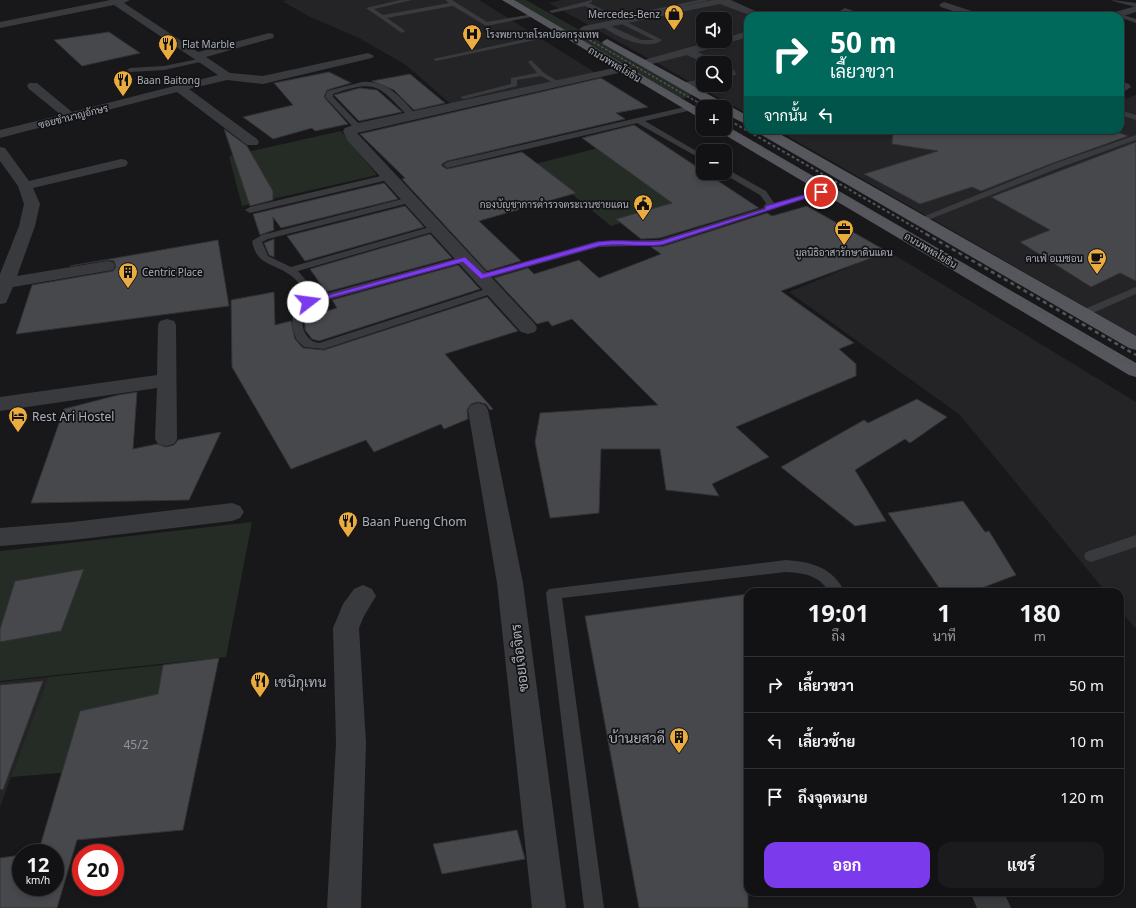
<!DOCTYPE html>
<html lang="th">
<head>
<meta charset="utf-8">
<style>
  body { margin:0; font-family:"Noto Sans",Sarabun,sans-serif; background:#1b1b1d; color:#f1f3f6; height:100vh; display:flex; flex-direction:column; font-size:15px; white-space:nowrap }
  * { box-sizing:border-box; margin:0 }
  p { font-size:13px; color:#9c9ea0 }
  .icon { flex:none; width:22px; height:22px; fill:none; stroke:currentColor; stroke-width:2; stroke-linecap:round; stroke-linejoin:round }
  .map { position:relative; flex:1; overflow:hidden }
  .sheet { position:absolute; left:744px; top:588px; width:380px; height:308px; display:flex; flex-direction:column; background:#121214; border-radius:12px; box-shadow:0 2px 6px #0003,0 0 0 1px #313234 }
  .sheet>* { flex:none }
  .top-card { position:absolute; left:744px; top:12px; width:380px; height:122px; border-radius:12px; box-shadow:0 2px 6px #0003,0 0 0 1px #313234; background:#00695c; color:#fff; overflow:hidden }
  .fabs { position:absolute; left:696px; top:12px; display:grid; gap:8px }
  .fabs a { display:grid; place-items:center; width:36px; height:36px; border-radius:8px; background:#121214; box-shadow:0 2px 6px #0003,0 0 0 1px #313234; font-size:20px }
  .speed { position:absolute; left:12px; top:844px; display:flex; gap:8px; font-size:20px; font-weight:700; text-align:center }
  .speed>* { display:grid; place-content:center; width:52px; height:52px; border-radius:50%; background:#121214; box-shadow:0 2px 6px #0003,0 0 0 1px #313234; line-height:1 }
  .speed small { font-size:10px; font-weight:400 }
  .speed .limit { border:6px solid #d22; background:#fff; color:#111 }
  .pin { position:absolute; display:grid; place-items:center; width:34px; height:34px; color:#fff; margin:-17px; border:2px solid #fff; border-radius:50%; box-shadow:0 1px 4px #0007 }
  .me { position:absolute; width:44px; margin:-22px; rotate:75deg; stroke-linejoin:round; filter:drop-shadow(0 0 3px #0008) }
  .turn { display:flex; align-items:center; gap:14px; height:84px; padding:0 20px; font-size:18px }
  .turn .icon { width:52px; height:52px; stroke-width:2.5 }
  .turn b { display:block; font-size:28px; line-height:34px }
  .then { display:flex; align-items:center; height:38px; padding:0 20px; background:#0003; gap:8px; font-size:15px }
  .eta { display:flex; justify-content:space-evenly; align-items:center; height:68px; text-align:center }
  .eta b { font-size:24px; font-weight:700; line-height:28px }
  .cta { display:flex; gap:8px; margin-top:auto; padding:8px 20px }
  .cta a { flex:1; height:46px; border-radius:12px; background:#7c3aed; color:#fff; font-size:16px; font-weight:700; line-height:46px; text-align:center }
  .cta a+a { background:#1b1b1d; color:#f1f3f6 }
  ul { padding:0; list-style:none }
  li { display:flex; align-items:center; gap:12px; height:56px; padding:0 20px; border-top:1px solid #313234 }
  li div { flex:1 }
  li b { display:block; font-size:15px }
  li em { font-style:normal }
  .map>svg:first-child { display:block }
  .built { fill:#242426; fill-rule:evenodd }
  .green { fill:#242c25 }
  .building { fill:#47484c; stroke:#323235 }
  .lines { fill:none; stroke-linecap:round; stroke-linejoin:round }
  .lane { fill:#393a3e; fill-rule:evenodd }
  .street { fill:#393a3e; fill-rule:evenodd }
  .primary { fill:#55575d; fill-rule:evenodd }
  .rail-far2 { stroke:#525459; stroke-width:1.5; stroke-dasharray:2.5 2; stroke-linecap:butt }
  .rail-far1 { stroke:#525459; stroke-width:2; stroke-dasharray:3 2.5; stroke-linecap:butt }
  .rail { stroke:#525459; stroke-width:2.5; stroke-dasharray:4 3.5; stroke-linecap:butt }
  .route { fill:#7c3aed; stroke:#51269a }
  .labels { text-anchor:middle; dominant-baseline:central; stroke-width:3.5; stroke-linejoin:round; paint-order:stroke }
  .far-poi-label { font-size:10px; fill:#aaafb9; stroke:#131315; text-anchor:start }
  .far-street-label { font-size:10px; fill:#aaafb9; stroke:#131315 }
  .poi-label { font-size:12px; fill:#aaafb9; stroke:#131315; text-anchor:start }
  .near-number-label { font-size:12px; fill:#91959e }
  .near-street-label { font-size:14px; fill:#aaafb9; stroke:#131315 }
  .near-poi-label { font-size:14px; fill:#aaafb9; stroke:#131315; text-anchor:start }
</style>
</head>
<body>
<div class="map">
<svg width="1136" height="908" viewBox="0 0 1136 908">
  <rect width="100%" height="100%" fill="#18181a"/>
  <path class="built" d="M288,0H479L596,73L453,106L406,65L359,38L308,16L282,1Z
    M562,0H725L764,16H748V114L549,3ZM703,19H725V41H703ZM703,63H725V85H703Z
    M1136,95V336L777,130H1120V101Z
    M888,251L1136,402V629L1120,610V592H1106L960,415L789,292Z
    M48,677L11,777L0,807V682Z"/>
  <path class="green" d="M511,0H526L693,94L686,98H679Z
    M341,131L377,175L242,206L229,156Z
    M610,145L692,202L611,226L535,164Z
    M252,522L226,657L0,681V551Z
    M191,662L83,771L11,777L48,677Z"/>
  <path class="building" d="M109,32L140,53L82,66L54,40Z
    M329,72L351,83L327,90L324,97L348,124L315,131L312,128L273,139L243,117L293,105L274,83Z
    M410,74L445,103L414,110L394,90L372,81Z
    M601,78L648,107L616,113L625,119L447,161L442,164V166L447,169L522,152L576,193L479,221L521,261L487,271L402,179L405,178L360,134Z
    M360,88L377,90L402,112L359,121L334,95Z
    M634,125L703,171V173H706L759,208L660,238L641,239L616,219L672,203L582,138Z
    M224,129L247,146L273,191V200L250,206Z
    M893,130H1112L1128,136L1053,163L981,191L972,187L920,204L864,174L938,151L892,144Z
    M1136,142V281L1120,273L1091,287L1020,242L1050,230L991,197Z
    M384,183L398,199L281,228L273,217L274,230L260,235L253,214Z
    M405,206L424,227L305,261L287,236Z
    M807,206L888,252L781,291L854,343L839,349L856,364V376L736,427L769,457L712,484L719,496L666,490L660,449H601L599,513L550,518L535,442L540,413L658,405L572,319L552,326L548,321L537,324L494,278L528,268L534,274L579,260L599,278L661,254L651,247L664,246L767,213L772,216Z
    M430,234L452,258L326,292L310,269Z
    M274,239V257L269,255L264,243Z
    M218,240L229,306L16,334L32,285L113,271L116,267L114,261L107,260L70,266Z
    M458,265L480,289L319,341L312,339L305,330V317L337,308L332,300Z
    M274,292L275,325L291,321L295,339L303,348L324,350L487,297L518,331L445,354L493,409L490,410L486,404L478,402L471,404L467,410L468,419L444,429L441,424L374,452L366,440L291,469L232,367L231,300Z
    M137,392L133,449L157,444L166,447L174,445L178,440L221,432L189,500L31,503L64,409L118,395Z
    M917,399L947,417L910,443L905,439L855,470L886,521L855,526L781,467L864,420L868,423Z
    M963,501L985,532L989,531L1016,575L971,592H942L888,513Z
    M84,569L61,631L0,642V629L15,581Z
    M748,594V908H639L585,616Z
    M219,658L183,830L77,840L57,908H0V858L21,855V887H55V853H38L80,711L158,694L163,665Z
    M43,681L3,790L0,789V685Z
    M517,830L525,859L442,874L433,844Z"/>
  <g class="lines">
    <path class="lane" d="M400,0H412L374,9L383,15L449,3L445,0H452L487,22L533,14L536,16L486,26L453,6L387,18L404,30L405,31L402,33L366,8Z
      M592,0V2L589,3L618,17L698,0H709L623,20L662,40C648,52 613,36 601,25L606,24L641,40H654L585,6L552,13L549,11Z
      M1112,0L1136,3V7L1113,1Z
      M1120,14L1136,19V23L1117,16Z
      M562,31L564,32V34L436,61L433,59Z
      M203,58L206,60L205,61L164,70L130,72L127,70L130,68L164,66Z
      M531,60L544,73L559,82V84H555L541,76L517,80V86L464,99L460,97L511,84V78L537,73L528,62Z
      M362,82C387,80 402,98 417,116L410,118C379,87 379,78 333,94V97L362,127L355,129L325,97L327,91Z
      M689,106H692V110L645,121L703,155V160L637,123L447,168L443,165L447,162Z
      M1120,110L1136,115V120L1120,115Z
      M1136,135V140L1059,168L923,222H917L915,220L1053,164Z
      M725,168L766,191L774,203L829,187L833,190L664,245L599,247L481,280L476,277L477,275L598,241L660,240L763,208L766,203L760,195L722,173H725Z
      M389,174L392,175V179L250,213L245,210L250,207Z
      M410,197L413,198V202L268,239L262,242L268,256L291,267L433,226H439L441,228L439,230L298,271L315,291L314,297L465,256L470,259L468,261L313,304C310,308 304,312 303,317C300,329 308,342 319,343L489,288H497L498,290L497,292L324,349L304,347L296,339L292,325L293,315L302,304L305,291C300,285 295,277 287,273C270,262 257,265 252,241L262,235Z
      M1136,287V294L1088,315L1084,316L1079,313L1080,311Z
      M1136,535V547L1091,562L1086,560L1084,556L1086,552Z
      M786,560C812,562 832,567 845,592H829C819,575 804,573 786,572L562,598L604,908H584L546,593L549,589Z"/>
    <path class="street" d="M110,0H130L124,3L198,52L269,33L273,34L274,36L273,38L206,57L230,73L263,76L368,53L374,56L372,58L263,84L227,80L189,89L257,139L259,142L257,145H247L177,92L0,138V130L61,115L29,89L27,86L29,83H37L72,112L218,75L114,5L0,28V22Z
      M712,0H731L766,16H752L720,4L584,32L579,29L584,26Z
      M944,2L981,14L982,16H967L941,7L939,5Z
      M1136,6V12L1120,17L1107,16L1108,14Z
      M845,8L862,14L863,16C855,16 846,17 840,11Z
      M748,31V37L698,52L719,63H704L687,55L644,66L638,63L640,61L712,41H725V38Z
      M623,66L627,67L629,69L627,71L357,133L535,324L537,328L535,332L528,334L521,332L347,140L343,131L345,128L358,123Z
      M725,66L734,70L736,74L725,81Z
      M703,79V85L707,86L684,90L678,86L680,83Z
      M1120,81L1129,84L1131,87L1125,91L1120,89Z
      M0,147L5,148L29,181L121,159L126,160L128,163L126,166L33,188L40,204L35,226L17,276L107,261L113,262L115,266L113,270L13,287L6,303L0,304V274L19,226L24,204L18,186L0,161Z
      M167,319L174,321L176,325L177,439L174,444L166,446L158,444L155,439L157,388L0,411V397L157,375L158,325L160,321Z
      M478,403L485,405L488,410L523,583L566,908H532L497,583L468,410L471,405Z
      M232,503L240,506L244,512L240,518L232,521L73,540L0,546V528L73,522Z
      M363,585L372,589L376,596L364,616L359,628L366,743L361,908H327L336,743L333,628L343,604L354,589Z
      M970,892H1004L1011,908H977Z"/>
    <path class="primary" d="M502,0H514L703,111V120Z
      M607,39L748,116V125L725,114V107H713L603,44L602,42Z
      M725,125L1136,363V377L1129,375L720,132L718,129H725Z
      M756,130H773L1136,336V350L1129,348L758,133Z"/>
    <path class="rail-far2" d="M510,0L686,103
      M574,31L699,103"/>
    <path class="rail-far1" d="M684,102L703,113
      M697,102L706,107
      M725,118L928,235
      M725,126L911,235"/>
    <path class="rail" d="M909,234L1136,367
      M926,234L1136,355"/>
  </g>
  <path class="route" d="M819,191L824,192L661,245C640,247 620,243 599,246L481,279L463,262L311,303L304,302L465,257L483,274L598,242C619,239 640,243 661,241L765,209L766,206Z"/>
  <defs>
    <g id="shop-pin" transform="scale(1)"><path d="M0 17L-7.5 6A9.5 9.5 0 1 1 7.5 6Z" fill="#eaab3f" stroke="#131315"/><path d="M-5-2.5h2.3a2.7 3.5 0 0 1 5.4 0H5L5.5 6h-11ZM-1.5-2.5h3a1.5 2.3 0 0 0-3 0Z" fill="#111"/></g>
    <g id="hospital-pin" transform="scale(1)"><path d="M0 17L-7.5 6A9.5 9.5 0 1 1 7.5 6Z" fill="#eaab3f" stroke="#131315"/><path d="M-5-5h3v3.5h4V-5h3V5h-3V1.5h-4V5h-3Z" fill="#111"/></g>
    <g id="restaurant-pin" transform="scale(1)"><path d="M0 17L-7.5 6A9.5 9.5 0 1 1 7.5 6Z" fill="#eaab3f" stroke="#131315"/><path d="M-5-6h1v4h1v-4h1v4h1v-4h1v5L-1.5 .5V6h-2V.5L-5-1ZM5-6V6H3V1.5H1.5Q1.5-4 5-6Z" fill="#111"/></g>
    <g id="civic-pin" transform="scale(1)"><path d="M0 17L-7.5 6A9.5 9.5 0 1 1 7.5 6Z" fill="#eaab3f" stroke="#131315"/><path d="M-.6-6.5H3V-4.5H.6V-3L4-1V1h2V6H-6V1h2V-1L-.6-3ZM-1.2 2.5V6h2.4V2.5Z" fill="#111"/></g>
    <g id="office-pin" transform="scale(1)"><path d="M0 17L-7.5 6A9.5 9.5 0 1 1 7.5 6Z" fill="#eaab3f" stroke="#131315"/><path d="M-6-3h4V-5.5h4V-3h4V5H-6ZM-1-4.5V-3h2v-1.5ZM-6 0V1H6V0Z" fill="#111"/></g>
    <g id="cafe-pin" transform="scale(1)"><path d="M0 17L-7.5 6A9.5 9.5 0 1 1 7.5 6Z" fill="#eaab3f" stroke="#131315"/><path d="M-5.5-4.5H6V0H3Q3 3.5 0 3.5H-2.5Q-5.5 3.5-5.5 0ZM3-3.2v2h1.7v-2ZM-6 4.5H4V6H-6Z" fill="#111"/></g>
    <g id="building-pin" transform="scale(1)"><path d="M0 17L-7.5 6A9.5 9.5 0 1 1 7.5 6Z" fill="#eaab3f" stroke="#131315"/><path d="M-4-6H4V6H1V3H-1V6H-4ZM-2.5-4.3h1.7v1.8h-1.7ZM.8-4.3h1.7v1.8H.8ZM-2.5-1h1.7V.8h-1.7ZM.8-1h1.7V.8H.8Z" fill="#111"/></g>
    <g id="hotel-pin" transform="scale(1)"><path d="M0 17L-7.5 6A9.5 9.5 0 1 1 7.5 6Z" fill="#eaab3f" stroke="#131315"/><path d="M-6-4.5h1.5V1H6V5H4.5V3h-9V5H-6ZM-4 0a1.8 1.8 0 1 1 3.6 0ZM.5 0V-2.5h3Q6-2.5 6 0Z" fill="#111"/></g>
  </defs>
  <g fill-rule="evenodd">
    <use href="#shop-pin" x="674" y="14"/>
    <use href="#hospital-pin" x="472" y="34"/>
    <use href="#restaurant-pin" x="168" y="44"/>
    <use href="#restaurant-pin" x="123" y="80"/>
    <use href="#civic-pin" x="643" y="204"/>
    <use href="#office-pin" x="844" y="229"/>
    <use href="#cafe-pin" x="1097" y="258"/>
    <use href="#building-pin" x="128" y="272"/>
    <use href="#hotel-pin" x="18" y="416"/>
    <use href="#restaurant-pin" x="348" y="521"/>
    <use href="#restaurant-pin" x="260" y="681"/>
    <use href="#building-pin" x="679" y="737"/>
  </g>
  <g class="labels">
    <g class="far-poi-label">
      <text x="660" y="14" text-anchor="end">Mercedes-Benz</text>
      <text x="486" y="34">โรงพยาบาลโรคปอดกรุงเทพ</text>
      <text x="182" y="44">Flat Marble</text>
      <text x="137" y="80">Baan Baitong</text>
      <text x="629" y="204" text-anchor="end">กองบัญชาการตำรวจตระเวนชายแดน</text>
      <text x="844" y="252" text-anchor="middle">มูลนิธิอาสารักษาดินแดน</text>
      <text x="1083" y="258" text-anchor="end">คาเฟ่ อเมซอน</text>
      <text x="142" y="272">Centric Place</text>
    </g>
    <g class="far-street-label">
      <text transform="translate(615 64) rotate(31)">ถนนพหลโยธิน</text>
      <text transform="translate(73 116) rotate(-14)">ซอยชำนาญอักษร</text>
      <text transform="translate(931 250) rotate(31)">ถนนพหลโยธิน</text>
    </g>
    <g class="poi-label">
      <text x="32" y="416">Rest Ari Hostel</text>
      <text x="362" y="521">Baan Pueng Chom</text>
    </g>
    <g class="near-number-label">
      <text x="136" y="744">45/2</text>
    </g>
    <g class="near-street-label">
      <text transform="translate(519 658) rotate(-97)">ซอยเจือจิตร</text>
    </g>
    <g class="near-poi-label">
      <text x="274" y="681">เซนิกุเทน</text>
      <text x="665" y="737" text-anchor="end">บ้านยสวดี</text>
    </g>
  </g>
</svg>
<div class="fabs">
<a><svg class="icon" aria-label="sound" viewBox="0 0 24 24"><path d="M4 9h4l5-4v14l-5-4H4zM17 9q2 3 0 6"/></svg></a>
<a><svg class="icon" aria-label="search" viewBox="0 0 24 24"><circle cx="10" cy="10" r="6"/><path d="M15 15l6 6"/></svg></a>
<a>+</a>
<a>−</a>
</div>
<div class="speed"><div>12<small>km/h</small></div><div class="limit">20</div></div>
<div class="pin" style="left:821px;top:192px;background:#d93025"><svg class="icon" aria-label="arrive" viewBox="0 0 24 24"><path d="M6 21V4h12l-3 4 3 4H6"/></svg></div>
<svg class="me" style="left:308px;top:302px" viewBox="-20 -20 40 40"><circle r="19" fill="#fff"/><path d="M0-13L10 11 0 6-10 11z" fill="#7c3aed"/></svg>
<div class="top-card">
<div class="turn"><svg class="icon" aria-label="right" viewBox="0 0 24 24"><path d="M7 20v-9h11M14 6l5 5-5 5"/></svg><div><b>50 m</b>เลี้ยวขวา</div></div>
<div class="then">จากนั้น<svg class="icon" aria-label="left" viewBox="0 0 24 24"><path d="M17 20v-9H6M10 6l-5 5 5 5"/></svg></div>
</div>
<section class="sheet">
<div class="eta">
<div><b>19:01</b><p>ถึง</p></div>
<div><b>1</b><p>นาที</p></div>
<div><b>180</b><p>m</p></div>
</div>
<ul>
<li><svg class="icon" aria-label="right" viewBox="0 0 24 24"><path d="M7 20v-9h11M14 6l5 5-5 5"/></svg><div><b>เลี้ยวขวา</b></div><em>50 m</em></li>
<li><svg class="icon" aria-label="left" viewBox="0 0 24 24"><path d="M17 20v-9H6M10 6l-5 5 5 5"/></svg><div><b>เลี้ยวซ้าย</b></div><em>10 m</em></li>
<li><svg class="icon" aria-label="arrive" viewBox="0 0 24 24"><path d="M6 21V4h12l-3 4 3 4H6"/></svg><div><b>ถึงจุดหมาย</b></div><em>120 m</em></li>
</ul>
<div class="cta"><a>ออก</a><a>แชร์</a></div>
</section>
</div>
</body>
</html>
